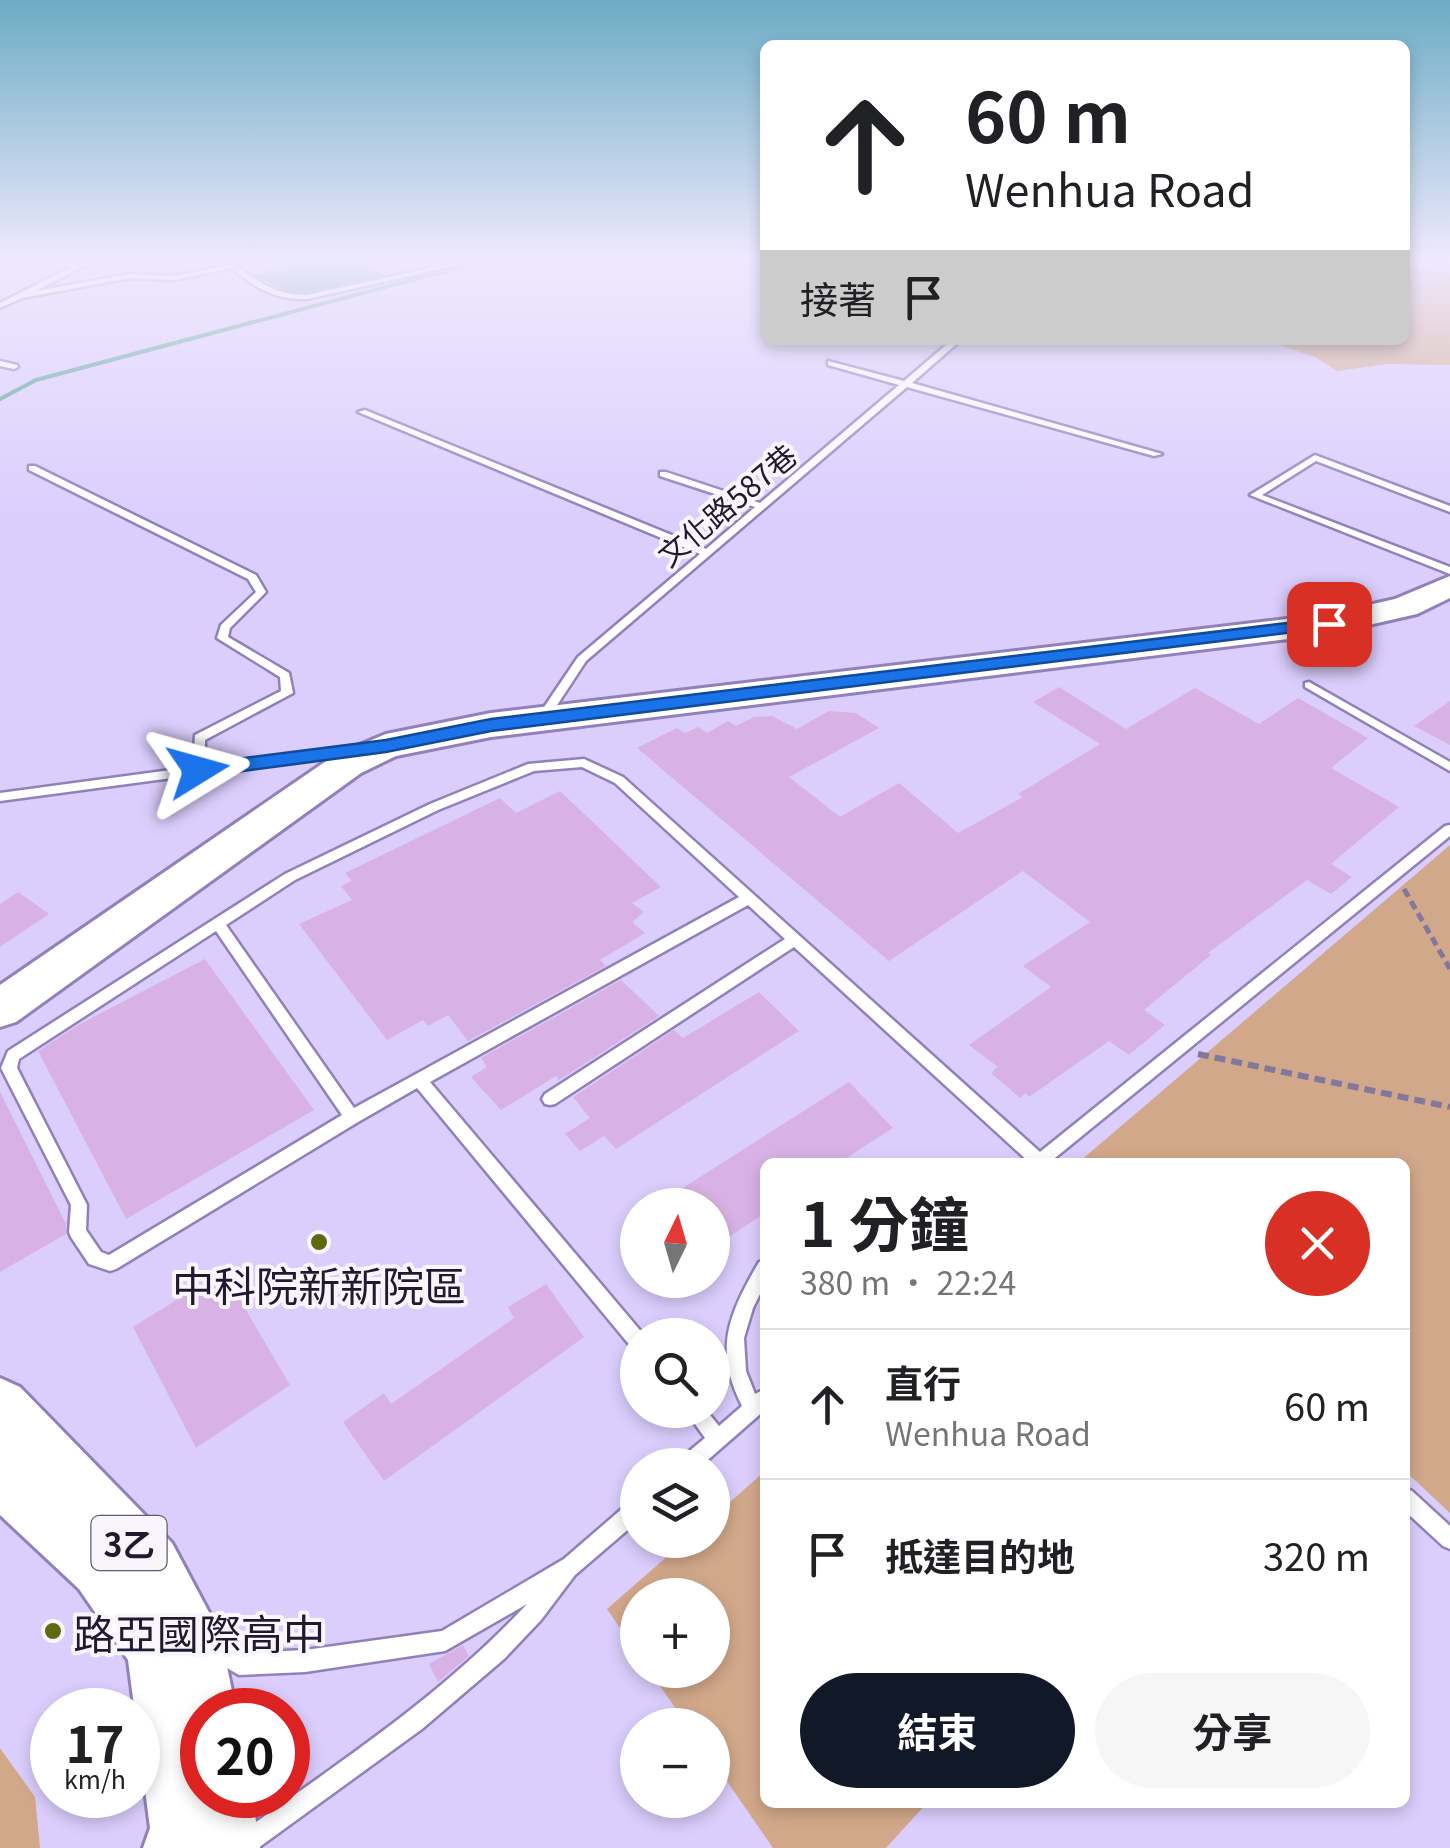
<!DOCTYPE html>
<html lang="zh-TW">
<head>
<meta charset="utf-8">
<style>
  body { margin:0; font-family:Georgia,"Noto Sans TC",serif; background:#f6f6f6; color:#202124; height:100vh; display:flex; flex-direction:column; font-size:38px; white-space:nowrap }
  * { box-sizing:border-box; margin:0 }
  p { font-size:32px; color:#757577 }
  .icon { flex:none; width:55px; height:55px; fill:none; stroke:currentColor; stroke-width:2; stroke-linecap:round; stroke-linejoin:round }
  .map { position:relative; flex:1; overflow:hidden }
  .sheet { position:absolute; left:760px; top:1158px; width:650px; height:650px; display:flex; flex-direction:column; background:#fff; border-radius:15px; box-shadow:0 5px 15px #0003 }
  .sheet>* { flex:none }
  .top-card { position:absolute; left:760px; top:40px; width:650px; height:305px; border-radius:15px; box-shadow:0 5px 15px #0003; background:#fff; color:#202124; overflow:hidden }
  .needle { width:65px; rotate:5deg }
  .fabs { position:absolute; left:620px; top:1188px; display:grid; gap:20px }
  .fabs a { display:grid; place-items:center; width:110px; height:110px; border-radius:50%; background:#fff; box-shadow:0 5px 15px #0003; font-size:50px }
  .speed { position:absolute; left:30px; top:1688px; display:flex; gap:20px; font-size:50px; font-weight:700; text-align:center }
  .speed>* { display:grid; place-content:center; width:130px; height:130px; border-radius:50%; background:#fff; box-shadow:0 5px 15px #0003; line-height:1 }
  .speed small { font-size:25px; font-weight:400 }
  .speed .limit { border:15px solid #d22; background:#fff; color:#111 }
  .pin { position:absolute; display:grid; place-items:center; width:85px; height:85px; color:#fff; margin:-42px; border-radius:20px; box-shadow:0 5px 15px #0006 }
  .me { position:absolute; width:110px; margin:-55px; rotate:82deg; stroke-linejoin:round; filter:drop-shadow(0 0 8px #0008) }
  .turn { display:flex; align-items:center; gap:35px; height:210px; padding:0 40px; font-size:45px }
  .turn .icon { width:130px; height:130px; stroke-width:2.5 }
  .turn b { display:block; font-size:70px; line-height:85px }
  .then { display:flex; align-items:center; height:95px; padding:0 40px; background:#0003; gap:20px; font-size:38px }
  .round { display:grid; place-items:center; flex:none; width:105px; height:105px; border-radius:52px; background:#f6f6f6 }
  .headline { display:flex; align-items:center; justify-content:space-between; height:170px; padding:0 40px }
  h1 { font-size:60px; font-weight:700; line-height:75px }
  .button { display:flex; gap:20px; margin-top:auto; padding:20px 40px }
  .button a { flex:1; height:115px; border-radius:60px; background:#111827; color:#fff; font-size:40px; font-weight:700; line-height:115px; text-align:center }
  .button a+a { background:#f6f6f6; color:#202124 }
  ul { padding:0; list-style:none }
  li { display:flex; align-items:center; gap:30px; height:150px; padding:0 40px; border-top:2px solid #e0e0e0 }
  li div { flex:1 }
  li b { display:block; font-size:38px }
  li em { font-style:normal }
  .map>svg:first-child { display:block }
  .green { fill:#d2a88a }
  .water { fill:#51a08f }
  .lines { fill:none; stroke-linecap:round; stroke-linejoin:round }
  .stream { stroke:#51a08f; stroke-width:4 }
  .building { fill:#d8b2e5 }
  .service-casing { stroke:#9181b8; stroke-width:5 }
  .primary-casing { stroke:#9181b8; stroke-width:6 }
  .path-far1 { stroke:#82789b; stroke-width:5; stroke-dasharray:9 5; stroke-linecap:butt }
  .path { stroke:#82789b; stroke-width:6; stroke-dasharray:11 6; stroke-linecap:butt }
  .service { fill:#fff; fill-rule:evenodd }
  .primary { fill:#fff; fill-rule:evenodd }
  .route { fill:#1a73e8; stroke:#114b97; stroke-width:2.5 }
  .poi-dot { fill:#5e6a10; stroke:#f8f6fc; stroke-width:4 }
  .labels { text-anchor:middle; dominant-baseline:central; stroke-width:8; stroke-linejoin:round; paint-order:stroke }
  .far-street-label { font-size:30px; fill:#20192f; stroke:#f8f6fc }
  .shield { fill:#f8f6fc; stroke:#615b6c; stroke-width:2.5 }
  .shield-label { font-size:32px; font-weight:bold; fill:#20192f }
  .near-poi-label { font-size:42px; fill:#20192f; stroke:#f8f6fc }
</style>
</head>
<body>
<div class="map">
<svg width="1450" height="1848" viewBox="0 0 1450 1848">
  <rect width="100%" height="100%" fill="#dbcefd"/>
  <path class="green" d="M1405,267L1450,273V365L1388,364L1337,371L1315,357L1264,340H1405Z
    M1450,845V1513L1405,1471V1162H1079Z
    M765,1471V1802L927,1803L886,1848H773L713,1761L712,1725H687L649,1670H712V1595H638L637,1653L607,1609L686,1540H712L713,1517Z
    M0,1748L35,1797L40,1848H0Z"/>
  <path class="water" d="M305,261H361L387,276L295,295L252,275Z"/>
  <g class="lines">
    <path class="stream" d="M0,399L36,380L483,261"/>
  </g>
  <path class="building" d="M1059,687L1126,729L1195,688L1259,724L1298,698L1368,738L1331,768L1399,807L1331,864L1352,877L1331,894L1307,880L1208,953L1211,955L1144,1010L1165,1025L1129,1055L1109,1041L1029,1097L1026,1093L1020,1098L991,1073L998,1067L969,1045L1051,987L1023,966L1090,922L1023,871L889,961L637,748L677,728L685,733L698,727L707,733L728,721L736,726L754,717L772,716L797,729L829,711L856,713L879,728L789,777L840,817L899,783L958,833L1023,797L1018,794L1100,744L1033,702Z
    M1450,701V745L1414,726Z
    M560,791L661,887L632,903L644,912L632,922L645,933L600,960L606,966L468,1041L448,1015L428,1026L423,1020L387,1040L299,924L352,900L341,886L352,881L345,873L500,798L516,813Z
    M18,892L49,914L0,947V904Z
    M205,959L314,1110L126,1219L38,1051L80,1024Z
    M621,980L659,1016L559,1080L556,1076L501,1110L471,1077L487,1067L481,1058Z
    M759,992L799,1031L616,1149L604,1136L580,1151L565,1134L590,1118L573,1097L674,1030L683,1038Z
    M849,1082L893,1128L840,1162H765V1213L712,1248V1205H656Z
    M0,1092L66,1224V1234L0,1272Z
    M223,1271L290,1385L196,1448L133,1327Z
    M546,1284L584,1337L384,1481L343,1422L384,1393L391,1404L514,1318L508,1307Z
    M463,1645L469,1656L438,1682L429,1664Z"/>
  <g class="lines">
    <g class="service-casing">
      <path id="service" d="M66,261H73L75,265L84,261H93L36,291L130,274L174,276L234,264C260,282 273,295 307,295L463,261H475L307,299C277,300 255,289 232,268L174,280L130,278L22,298L0,308V303L69,268Z
        M952,340H961L912,383L1162,454L1154,456L907,387L586,661L546,722L542,723L536,719L578,657L700,554L358,412L365,410L706,549L755,507L660,476V472H666L760,503L899,385L828,365V361L904,381Z
        M0,361L17,365L18,367L14,369L0,366Z
        M1315,455L1450,506V512L1316,461L1262,495L1450,567V574L1250,495Z
        M29,466H35L256,575L266,592L230,628L228,637L289,673L293,693L205,740V766L361,745L365,746L367,749L365,752L0,801V793L193,767L195,735L281,691L280,677L217,638L221,625L256,592L248,579L29,470Z
        M1309,682L1450,762V771L1305,687V683Z
        M584,759L623,777L1040,1152L1445,826L1450,825V836L1050,1162H1029L794,947L555,1104L550,1105L545,1104L542,1099L545,1094L785,939L748,905L430,1082L644,1335H638V1350L632,1348L417,1088L358,1122L116,1269L110,1271L89,1264L71,1237L69,1232L71,1205L1,1068L8,1051L285,874L430,804L528,764ZM582,767L615,783L739,897L354,1108L226,925L295,880L438,810L534,771ZM216,931L342,1115L109,1255L101,1252L86,1230L87,1205L17,1068L19,1059Z
        M765,1260V1284L753,1308L744,1338L746,1371L755,1394L765,1389V1410L702,1465H678L681,1458L705,1438L685,1410H706L719,1426L742,1406C713,1349 729,1314 759,1262Z
        M1405,1488L1412,1491L1450,1526V1549L1443,1546L1405,1511Z
        M638,1498V1521L575,1575L541,1620L504,1659L422,1729L258,1848H228L231,1840C334,1766 441,1697 527,1604L445,1651L305,1672L239,1675L205,1655L202,1648L205,1641L212,1638L241,1653L305,1650L442,1631L564,1559L631,1501Z"/>
    </g>
    <g class="primary-casing">
      <path id="primary" d="M1450,576V598L1417,614L1329,634L491,737L396,756L361,773L16,1022L0,1027V985L335,755L386,734L491,713L1329,614L1395,599Z
        M0,1378L20,1387L172,1543L220,1633L236,1710H202V1795H252L260,1848H143L150,1828L128,1660L79,1589L0,1515Z"/>
    </g>
    <path class="path-far1" d="M1404,889L1450,969"/>
    <path class="path" d="M1198,1054L1450,1107"/>
    <use href="#service" class="service"/>
    <use href="#primary" class="primary"/>
  </g>
  <linearGradient id="sky" x2="0" y2="1"><stop stop-color="#6bacc4"/><stop offset="0.5" stop-color="#efe9fe"/><stop offset="1" stop-color="#efe9fe" stop-opacity="0"/></linearGradient>
  <rect width="1450" height="519" fill="url(#sky)"/>
  <path class="route" d="M1329,618L1335,620V627L491,731L386,752L198,777L188,770L198,764L386,740L491,719Z"/>
  <g class="poi-dot">
    <circle cx="319" cy="1242" r="10"/>
    <circle cx="53" cy="1631" r="10"/>
  </g>
  <g class="labels">
    <g class="far-street-label">
      <text transform="translate(726 504) rotate(-40)">文化路587巷</text>
    </g>
    <rect class="shield" x="91.5" y="1516" width="75" height="54" rx="8"/>
    <g class="shield-label">
      <text x="129" y="1543">3乙</text>
    </g>
    <g class="near-poi-label">
      <text x="319" y="1283">中科院新新院區</text>
      <text x="73" y="1631" text-anchor="start">路亞國際高中</text>
    </g>
  </g>
</svg>
<div class="fabs">
<a><svg class="needle" viewBox="-14 -14 28 28"><path d="M0-13l5 13h-10z" fill="#e53935"/><path d="M0 13l5-13h-10z" fill="#757577"/></svg></a>
<a><svg class="icon" aria-label="search" viewBox="0 0 24 24"><circle cx="10" cy="10" r="6"/><path d="M15 15l6 6"/></svg></a>
<a><svg class="icon" aria-label="layers" viewBox="0 0 24 24"><path d="M12 4l9 5-9 5-9-5zM3 14l9 5 9-5"/></svg></a>
<a>+</a>
<a>−</a>
</div>
<div class="speed"><div>17<small>km/h</small></div><div class="limit">20</div></div>
<div class="pin" style="left:1329px;top:624px;background:#d93025"><svg class="icon" aria-label="arrive" viewBox="0 0 24 24"><path d="M6 21V4h12l-3 4 3 4H6"/></svg></div>
<svg class="me" style="left:198px;top:770px" viewBox="-20 -20 40 40"><path d="M0-17L14 15 0 8-14 15z" fill="#1a73e8" stroke="#fff" stroke-width="4"/></svg>
<div class="top-card">
<div class="turn"><svg class="icon" aria-label="ahead" viewBox="0 0 24 24"><path d="M12 20V5M6 11l6-6 6 6"/></svg><div><b>60 m</b>Wenhua Road</div></div>
<div class="then">接著<svg class="icon" aria-label="arrive" viewBox="0 0 24 24"><path d="M6 21V4h12l-3 4 3 4H6"/></svg></div>
</div>
<section class="sheet">
<div class="headline"><div><h1>1 分鐘</h1><p>380 m · 22:24</p></div><a class="round" style="background:#d93025;color:#fff"><svg class="icon" aria-label="close" viewBox="0 0 24 24"><path d="M6 6l12 12M18 6L6 18"/></svg></a></div>
<ul>
<li><svg class="icon" aria-label="ahead" viewBox="0 0 24 24"><path d="M12 20V5M6 11l6-6 6 6"/></svg><div><b>直行</b><p>Wenhua Road</p></div><em>60 m</em></li>
<li><svg class="icon" aria-label="arrive" viewBox="0 0 24 24"><path d="M6 21V4h12l-3 4 3 4H6"/></svg><div><b>抵達目的地</b></div><em>320 m</em></li>
</ul>
<div class="button"><a>結束</a><a>分享</a></div>
</section>
</div>
</body>
</html>
